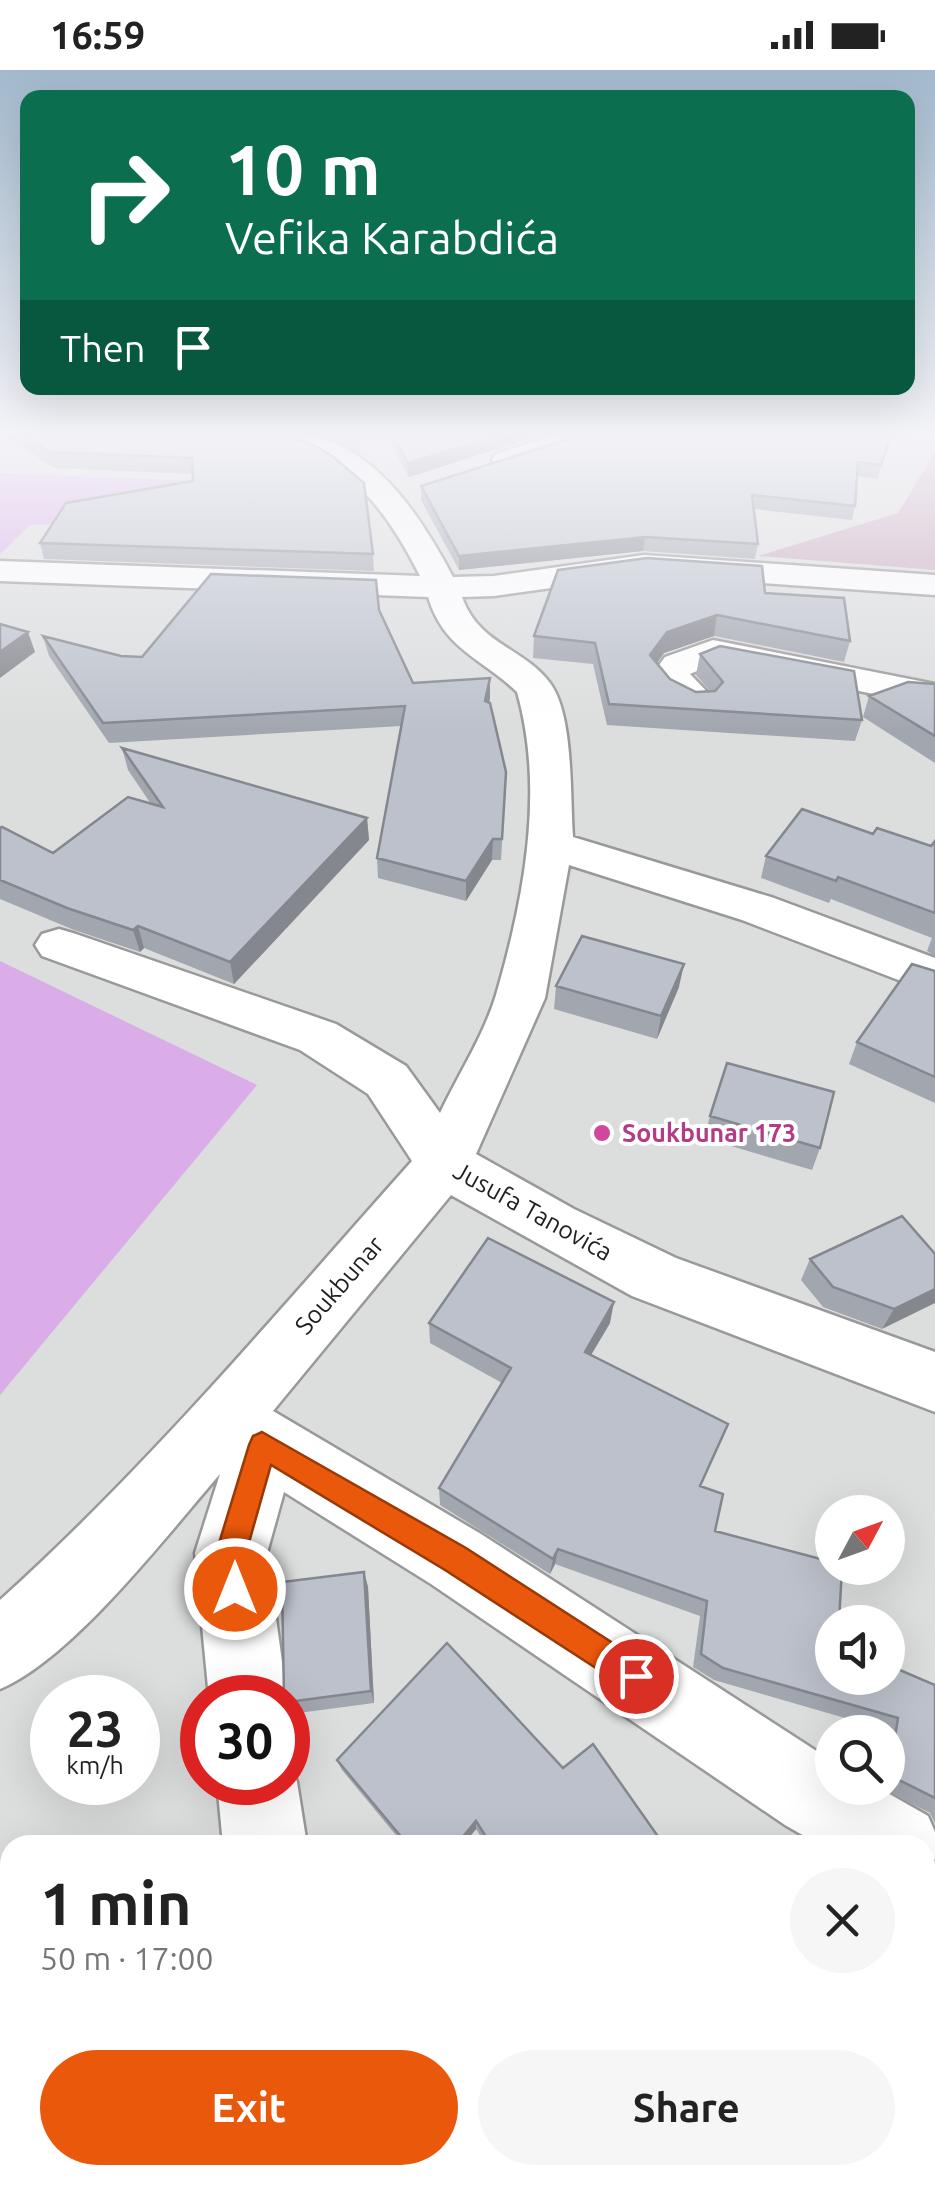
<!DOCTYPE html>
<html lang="en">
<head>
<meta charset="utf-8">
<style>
  body { margin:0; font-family:Ubuntu,sans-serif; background:#f6f6f6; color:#222; height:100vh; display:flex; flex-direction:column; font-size:38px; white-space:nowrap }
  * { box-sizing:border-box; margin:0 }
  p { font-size:32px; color:#767676 }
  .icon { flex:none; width:55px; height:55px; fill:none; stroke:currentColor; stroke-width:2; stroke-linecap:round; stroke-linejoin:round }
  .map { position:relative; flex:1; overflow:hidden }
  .side { position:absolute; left:0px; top:1765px; width:935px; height:350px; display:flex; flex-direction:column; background:#fff; border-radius:30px 30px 0 0; box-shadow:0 10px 40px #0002 }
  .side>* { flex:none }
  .guide { position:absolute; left:20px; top:20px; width:895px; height:305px; border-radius:20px; box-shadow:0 10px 40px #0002; background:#0b6e4f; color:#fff; overflow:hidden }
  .needle { width:65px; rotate:49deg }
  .controls { position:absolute; left:815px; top:1425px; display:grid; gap:20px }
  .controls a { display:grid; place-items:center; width:90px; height:90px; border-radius:50%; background:#fff; box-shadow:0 10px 40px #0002; font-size:50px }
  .speed { position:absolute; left:30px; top:1605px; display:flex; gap:20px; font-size:50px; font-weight:700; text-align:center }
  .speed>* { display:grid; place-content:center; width:130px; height:130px; border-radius:50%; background:#fff; box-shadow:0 10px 40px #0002; line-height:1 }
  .speed small { font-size:25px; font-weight:400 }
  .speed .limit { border:15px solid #d22; background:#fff; color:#111 }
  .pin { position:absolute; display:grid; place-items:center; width:85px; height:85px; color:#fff; margin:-42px; border:5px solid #fff; border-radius:50%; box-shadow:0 2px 10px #0007 }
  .me { position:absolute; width:110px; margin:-55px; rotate:0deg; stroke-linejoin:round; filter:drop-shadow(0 0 8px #0008) }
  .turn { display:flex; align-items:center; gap:35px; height:210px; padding:0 40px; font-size:45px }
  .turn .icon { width:130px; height:130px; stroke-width:2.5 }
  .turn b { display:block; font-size:70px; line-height:85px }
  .then { display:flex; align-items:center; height:95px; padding:0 40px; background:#0003; gap:20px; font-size:38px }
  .round { display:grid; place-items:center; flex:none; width:105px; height:105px; border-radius:52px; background:#f6f6f6 }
  .headline { display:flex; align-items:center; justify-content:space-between; height:170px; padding:0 40px }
  h1 { font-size:60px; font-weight:700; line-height:75px }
  .button { display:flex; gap:20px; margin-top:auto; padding:20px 40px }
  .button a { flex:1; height:115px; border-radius:60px; background:#ea580c; color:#fff; font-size:40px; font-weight:700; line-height:115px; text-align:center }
  .button a+a { background:#f6f6f6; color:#222 }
  .status { display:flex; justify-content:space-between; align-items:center; height:70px; padding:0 50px; background:#fff; direction:ltr }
  .status svg { height:28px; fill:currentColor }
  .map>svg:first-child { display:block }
  .residential { fill:#dcdddd; fill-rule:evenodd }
  .grass { fill:#daade9 }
  .cemetery { fill:#c8a7bb }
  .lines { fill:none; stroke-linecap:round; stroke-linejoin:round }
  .minor-casing { stroke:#999; stroke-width:5 }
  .minor { fill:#fff; fill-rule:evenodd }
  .wall { fill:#a2a6af }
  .shaded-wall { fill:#84878e }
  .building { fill:#bcc1cb; stroke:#84878e; stroke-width:2.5 }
  .route { fill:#ea580c; stroke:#983908; stroke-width:2.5 }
  .hotel-dot { fill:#d1479c; stroke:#fff; stroke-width:4 }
  .labels { text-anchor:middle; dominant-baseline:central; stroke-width:8; stroke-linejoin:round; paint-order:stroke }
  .hotel-label { font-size:25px; font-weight:bold; fill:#b23c85; stroke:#fff; text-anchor:start }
  .street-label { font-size:25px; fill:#1f1f1f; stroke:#fff }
</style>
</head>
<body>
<div class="status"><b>16:59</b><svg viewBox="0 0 49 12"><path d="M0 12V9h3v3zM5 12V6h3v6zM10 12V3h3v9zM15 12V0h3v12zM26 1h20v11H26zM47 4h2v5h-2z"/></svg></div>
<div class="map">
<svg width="935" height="2115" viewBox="0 0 935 2115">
  <rect width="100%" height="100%" fill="#e6e7f0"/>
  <path class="residential" d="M0,364H935V2115H0ZM832,1442H888V1498H832ZM832,1552H888V1608H832ZM52,1628H138V1712H52ZM202,1628H288V1712H202ZM832,1662H888V1718H832ZM10,1775H925V2105H10Z"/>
  <path class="grass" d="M0,403L223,412L185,452L30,455L0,484Z
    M0,891L257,1015L0,1325Z"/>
  <path class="cemetery" d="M935,382V500L758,486L898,443Z"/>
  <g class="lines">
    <g class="minor-casing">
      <path id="minor" d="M217,364C244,363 275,360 302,364C375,374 421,447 453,507L494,506L644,485L935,505V525L644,505L494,526L462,527C479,575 523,577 550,613C574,645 570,727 573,767L774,828L935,888V924L742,850L569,795L545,928L476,1084L574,1139L676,1188L935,1282V1342L632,1226L451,1125L273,1341L481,1464L832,1691V1718H879L928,1746L935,1762V1788L928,1804L925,1806V1775H820L785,1755L431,1514L284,1422L267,1483L287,1628H209L195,1483L220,1404C167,1465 72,1589 0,1619V1530C149,1396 279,1240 412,1091L368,1024L300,980L42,886L35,875L42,864L59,859L76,864L336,954L406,996L440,1043C458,1005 484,965 496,925C524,829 545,720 517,622C482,588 444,580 428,527L0,511V491L420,506C392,450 355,395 291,378C271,373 230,381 217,364Z
        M557,364H598L594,370L506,399L496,396L492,390L496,384Z
        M713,570L935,614V636L716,593L690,604L716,631L711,639C684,646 666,627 651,606L665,587Z
        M288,1688L297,1712L307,1775H223L217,1712H288Z
        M293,2105H389L393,2115H297Z"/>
    </g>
    <use href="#minor" class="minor"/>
  </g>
  <path class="wall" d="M4,364H257L373,484L374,501L44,489L40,473L193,411V404L54,398Z
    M301,364H358L360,385L333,371Z
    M385,364H544L409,407Z
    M585,364H893L877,409L857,406L855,436L852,450L754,439L758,474L755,489L643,481L459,500L421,430V416Z
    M765,523L850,571L844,592L714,566L664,583L657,593L670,609L696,622L710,621L696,605L700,584L862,650L855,671L607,655L593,594L533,588L534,566Z
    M379,540L413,613L490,628L489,633L506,702L501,790H492L466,831L378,808L377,788L401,656L109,673L49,586L43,566L121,586L142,587Z
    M935,614V693L863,647L869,626Z
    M122,678L367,748L369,770L234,914L144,878L140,882L74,860L0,829V758L53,783L151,734L128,700Z
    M873,764L931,776L935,771V886L927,881L932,868L831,829L829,833L761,808L766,786Z
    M935,901V1033L849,994L857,972Z
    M556,916L679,917L657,969L554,939Z
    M710,1046L820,1078L812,1100L704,1068Z
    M935,1184L882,1259L823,1237L801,1210L810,1189Z
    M429,1253H610L591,1285L700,1417L715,1461L832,1608L935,1615V1753L930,1743L880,1718H888V1662H883V1659L714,1610L693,1597L700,1546L555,1494L550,1504L440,1435L439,1418L502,1313L430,1273Z
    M364,1502L368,1517L374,1633L291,1644L288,1638V1628Z
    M337,1690L563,1698L664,1775H486L476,1759L463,1775H404L342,1700Z
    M801,2105H925L935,2115H799Z"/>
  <path class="shaded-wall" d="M502,364H544L409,407L408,393Z
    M645,467L643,481L459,500V486Z
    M717,545L714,566L664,583L647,606L650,585L667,562Z
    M28,562L35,582L0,608V582Z
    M490,608V628L485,651V631Z
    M367,748L369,770L234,914L230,892Z
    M493,769L492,790L466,831V811Z
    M138,856L144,878L140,882L133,860Z
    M684,894L679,917L657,969L661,946Z
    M935,1219V1233L882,1259L894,1239Z
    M614,1232L610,1253L581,1302L585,1282Z
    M558,1479L555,1494L550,1504L553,1489Z
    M364,1502L368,1517L374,1633L371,1621Z
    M476,1751V1759L463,1775H456Z
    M176,2105H191L196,2115H181Z"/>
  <path class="building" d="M22,364H257L288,367L311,374L331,385L364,413L373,484L40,473L66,433L193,411L192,388L50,382Z
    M347,364H358L359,370Z
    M392,364H502L408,393Z
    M585,364H892L881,395L858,392L855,436L752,425L758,474L645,467L459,486L421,416Z
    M647,488L762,496L765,523L844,528L850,571L717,545L667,562L650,585L670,609L696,622L715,621L723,612L700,584L720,576L854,601L862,650L609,634L595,573L534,566L558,500Z
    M211,504L376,510L379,540L413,613L490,608L485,631L490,633L506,702L502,769H493L466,811L377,788L405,636L103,653L43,566L121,586L142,587Z
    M0,554L28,562L0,582Z
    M908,612L935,614V666L869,626Z
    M122,678L367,748L230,892L138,856L133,860L67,838L0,810V758L2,757L53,783L128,727L163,737Z
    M802,739L873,764L877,758L931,776L935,771V843L838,807L836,811L766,786Z
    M582,866L684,894L661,946L556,916Z
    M912,894L935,901V1007L857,972Z
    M727,993L834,1022L820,1078L710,1046Z
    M902,1146L935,1184V1219L894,1239L833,1217L810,1189Z
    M488,1168L614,1232L585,1282L728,1354L700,1416L723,1424L715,1461L832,1492V1498H842L839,1552H832V1608H888V1595L935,1615V1728L889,1705L898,1648L723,1598L701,1584L707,1531L558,1479L553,1489L439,1418L511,1298L429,1253Z
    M364,1502L371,1621L288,1632V1628H284L282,1512Z
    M447,1573L563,1698L593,1674L664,1775H491L476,1751L456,1775H408L337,1690Z
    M925,2091L935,2097V2115H815L817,2105H925Z
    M174,2105H176L181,2115H165Z
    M434,2105H608L610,2108L603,2115H439Z"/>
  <linearGradient id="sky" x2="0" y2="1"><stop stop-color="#a3b9ce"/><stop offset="0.55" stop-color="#f4f4f8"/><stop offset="1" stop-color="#f4f4f8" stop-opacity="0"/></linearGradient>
  <rect width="935" height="660" fill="url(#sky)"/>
  <path class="route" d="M262,1362L466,1478L647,1595L652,1606L647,1617L636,1622L625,1617L445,1500L271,1395L246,1483L250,1519L246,1530L235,1534L224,1530L216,1483L249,1375L253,1366Z"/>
  <circle class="hotel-dot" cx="602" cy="1063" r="10"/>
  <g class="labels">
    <g class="hotel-label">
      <text x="622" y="1063">Soukbunar 173</text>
    </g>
    <g class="street-label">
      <text transform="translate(533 1141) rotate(29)">Jusufa Tanovića</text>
      <text transform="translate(339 1215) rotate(-49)">Soukbunar</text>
    </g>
  </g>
</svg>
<div class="controls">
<a><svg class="needle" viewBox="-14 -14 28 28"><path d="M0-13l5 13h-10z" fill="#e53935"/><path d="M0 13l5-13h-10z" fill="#767676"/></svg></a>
<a><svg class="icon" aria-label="sound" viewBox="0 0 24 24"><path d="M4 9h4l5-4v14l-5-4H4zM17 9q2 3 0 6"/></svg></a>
<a><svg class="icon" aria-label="search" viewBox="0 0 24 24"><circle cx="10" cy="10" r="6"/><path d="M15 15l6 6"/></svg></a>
</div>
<div class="speed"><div>23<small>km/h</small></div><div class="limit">30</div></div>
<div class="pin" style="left:636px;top:1606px;background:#d93025"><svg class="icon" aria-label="arrive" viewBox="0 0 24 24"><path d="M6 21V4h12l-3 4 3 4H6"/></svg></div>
<svg class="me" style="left:235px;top:1519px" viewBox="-20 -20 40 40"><circle r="17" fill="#ea580c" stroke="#fff" stroke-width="3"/><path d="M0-11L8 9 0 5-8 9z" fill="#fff"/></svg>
<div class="guide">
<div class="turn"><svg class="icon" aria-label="right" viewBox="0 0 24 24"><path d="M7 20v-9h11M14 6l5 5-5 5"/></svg><div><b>10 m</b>Vefika Karabdića</div></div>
<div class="then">Then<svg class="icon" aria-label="arrive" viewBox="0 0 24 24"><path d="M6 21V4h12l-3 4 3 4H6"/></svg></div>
</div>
<section class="side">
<div class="headline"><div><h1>1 min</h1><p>50 m · 17:00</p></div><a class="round"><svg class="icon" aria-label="close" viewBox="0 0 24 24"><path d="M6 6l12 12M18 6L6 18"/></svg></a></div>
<div class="button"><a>Exit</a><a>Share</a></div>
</section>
</div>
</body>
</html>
